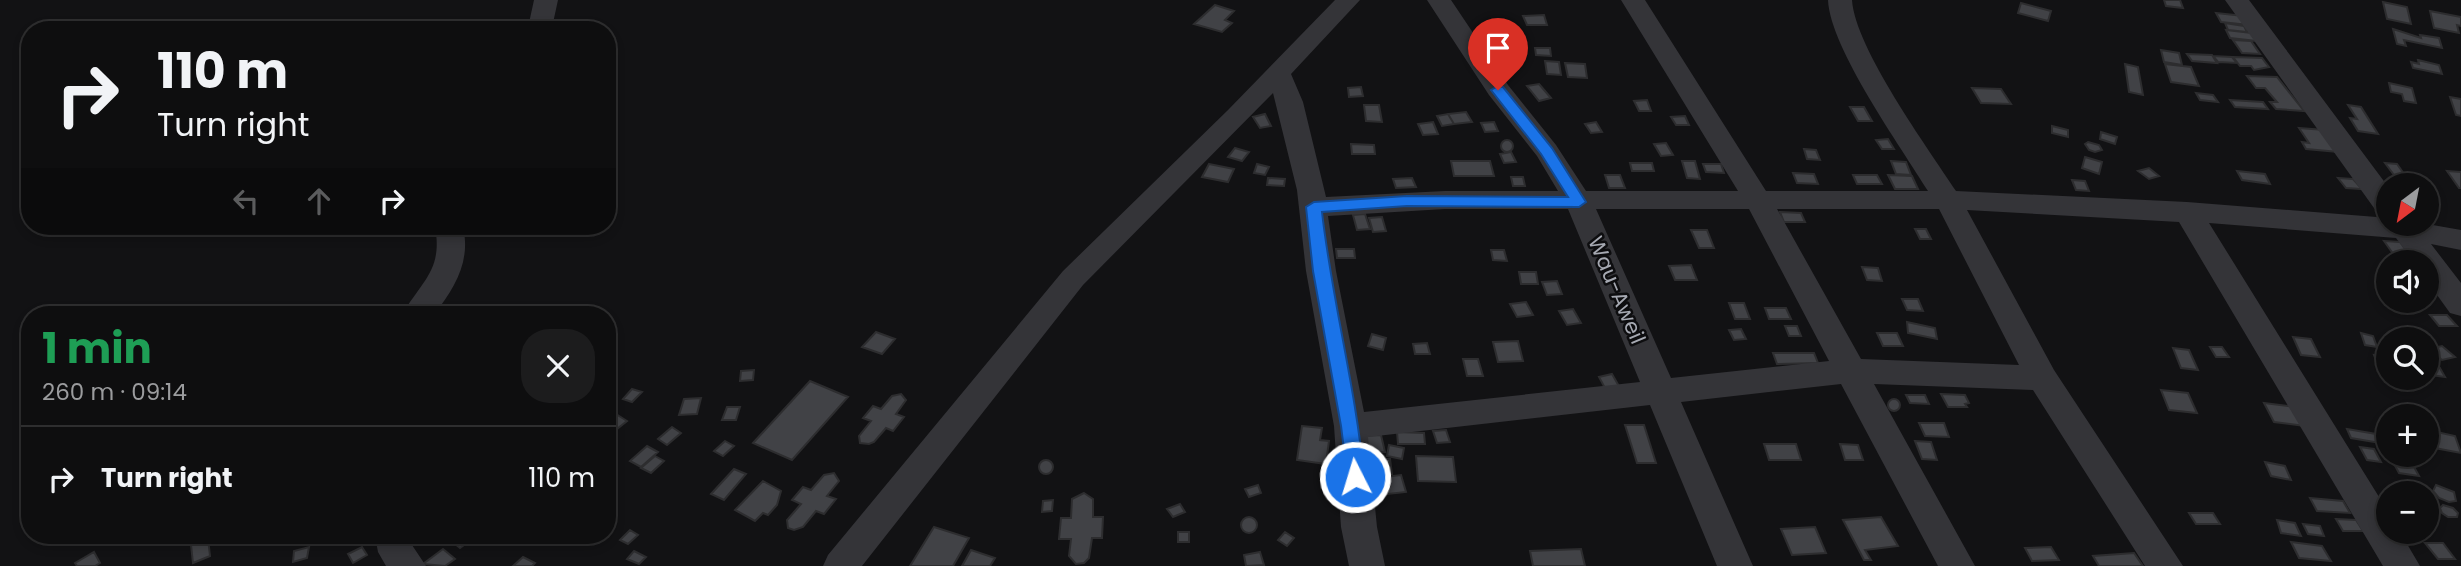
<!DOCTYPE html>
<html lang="en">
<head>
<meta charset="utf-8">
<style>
  body { margin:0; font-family:Poppins,sans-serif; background:#1c1c1d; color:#f1f3f6; height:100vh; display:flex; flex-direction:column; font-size:26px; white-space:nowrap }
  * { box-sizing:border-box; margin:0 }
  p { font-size:23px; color:#9b9c9e }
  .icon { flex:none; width:38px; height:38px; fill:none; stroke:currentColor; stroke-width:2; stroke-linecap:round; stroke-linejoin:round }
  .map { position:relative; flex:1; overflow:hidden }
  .details { position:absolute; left:21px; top:306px; width:595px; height:238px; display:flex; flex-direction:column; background:#0e0e0f; border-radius:28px; box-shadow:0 4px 10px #0003,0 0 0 2px #2e2e2f }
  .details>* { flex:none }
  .guide { position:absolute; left:21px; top:21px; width:595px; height:214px; border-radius:28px; box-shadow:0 4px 10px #0003,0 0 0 2px #2e2e2f; background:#0e0e0f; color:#f1f3f6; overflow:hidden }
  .needle { width:46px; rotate:212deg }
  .buttons { position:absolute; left:2376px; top:173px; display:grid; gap:14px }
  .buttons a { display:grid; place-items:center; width:63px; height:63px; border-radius:50%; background:#0e0e0f; box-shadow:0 4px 10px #0003,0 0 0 2px #2e2e2f; font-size:35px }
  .pin { position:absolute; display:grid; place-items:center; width:60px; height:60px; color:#fff; margin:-72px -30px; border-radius:50% 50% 50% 0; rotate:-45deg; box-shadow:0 0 7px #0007 }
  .pin .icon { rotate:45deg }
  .me { position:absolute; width:77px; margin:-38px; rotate:355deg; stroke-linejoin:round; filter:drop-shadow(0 0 5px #0008) }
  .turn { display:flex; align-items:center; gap:24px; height:147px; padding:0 21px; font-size:32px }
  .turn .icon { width:91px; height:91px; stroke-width:2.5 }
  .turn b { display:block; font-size:49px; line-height:60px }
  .lanes { display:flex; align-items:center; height:66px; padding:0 21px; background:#0003; justify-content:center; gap:35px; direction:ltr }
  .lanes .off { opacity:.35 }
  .round { display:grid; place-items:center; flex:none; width:74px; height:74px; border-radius:28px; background:#1c1c1d }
  .overview { display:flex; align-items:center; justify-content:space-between; height:119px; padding:0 21px }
  h1 { font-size:42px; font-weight:700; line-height:52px; color:#1e9e55 }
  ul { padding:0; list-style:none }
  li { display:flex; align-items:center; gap:21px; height:105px; padding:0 21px; border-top:2px solid #2e2e2f }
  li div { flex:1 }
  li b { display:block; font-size:26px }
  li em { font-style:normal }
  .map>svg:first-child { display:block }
  .building { fill:#414246; stroke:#2d2d2f; stroke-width:2 }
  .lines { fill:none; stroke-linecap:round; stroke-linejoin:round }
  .minor { fill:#343438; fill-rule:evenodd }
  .route { fill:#1a73e8; stroke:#114b97; stroke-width:2 }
  .labels { text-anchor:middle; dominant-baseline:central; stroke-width:5; stroke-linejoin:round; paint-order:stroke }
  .street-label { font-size:21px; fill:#a6a9b2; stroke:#0d0d0f }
</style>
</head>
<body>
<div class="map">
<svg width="2461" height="566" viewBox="0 0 2461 566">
  <rect width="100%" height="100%" fill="#121214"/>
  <path class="building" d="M2164,0H2180L2183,8L2166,6Z
    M2383,2L2407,7L2411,24L2387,19Z
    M2021,3L2051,11L2048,21L2018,13Z
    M1215,5L1234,11L1225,20L1232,23L1222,32L1194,24Z
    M2430,11L2461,17V26L2457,25L2459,33L2434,28Z
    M2216,13L2244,16L2249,25L2221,22Z
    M1544,15L1547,25H1527L1523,16Z
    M2225,23L2244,26L2247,32L2228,30Z
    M2393,29L2421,38L2420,35L2439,38L2442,48L2404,40L2406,46L2397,44Z
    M2226,30L2252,33L2257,41L2230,38Z
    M2233,40L2251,41L2260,54L2242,53Z
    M1535,48H1550L1551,56L1536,55Z
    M2161,50L2179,53L2182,65L2164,62Z
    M2187,54L2212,55L2217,63L2192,61Z
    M2213,56L2232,57L2237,63L2218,62Z
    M2233,57L2262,58L2269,67L2254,70L2251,66H2240Z
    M2418,60L2439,65L2442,74L2413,68L2411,62L2419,64Z
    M1545,61L1559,62L1561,75L1547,74Z
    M1565,63L1585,64L1587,78L1568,77Z
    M2125,64L2138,67L2143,95L2129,92Z
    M2165,64L2191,67L2199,86L2171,82Z
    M2247,76L2277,77L2304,111L2276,109L2270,102H2277L2265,88H2256Z
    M2389,83L2412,88L2416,103L2404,101L2402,94L2391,92Z
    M1539,84L1551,98L1539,101L1527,86Z
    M1361,87L1363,96L1349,97L1348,88Z
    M1972,88L2001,89L2011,104L1981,103Z
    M2196,93L2213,95L2218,102L2200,100Z
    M2450,97L2461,99V116L2456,115Z
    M1647,100L1651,111H1639L1634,101Z
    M2230,100L2263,102L2268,109L2235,107Z
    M1364,105H1379L1382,122L1366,121Z
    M2348,105L2361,107L2378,134L2358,131L2350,118L2357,119Z
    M1850,107H1864L1872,121H1858Z
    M1466,112L1472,122L1454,124L1448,114Z
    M1265,114L1271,126L1260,128L1253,117Z
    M1448,114L1454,124L1442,126L1437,116Z
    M1685,116L1689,125H1676L1671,117Z
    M1433,122L1438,134L1423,135L1418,124Z
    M1494,122L1498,131L1485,132L1481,123Z
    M1596,122L1602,132L1591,133L1585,124Z
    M2052,126L2068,130V137L2052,133Z
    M2299,128L2325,130L2339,152L2306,149L2302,142L2309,143Z
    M2101,132L2117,137L2115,144L2100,139Z
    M1888,139L1894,149H1882L1876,140Z
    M1501 146a6 6 0 1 1 12 0a6 6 0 1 1-12 0Z
    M2088,142L2099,145L2102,150L2095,152L2089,150L2085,144Z
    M1666,143L1673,155L1661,156L1654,144Z
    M1351,144L1374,145L1375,154H1352Z
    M1235,148L1249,152L1242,161L1228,157Z
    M1804,149L1816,150L1820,160L1807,159Z
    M1511,152L1516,162L1504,163L1500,154Z
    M2085,157L2102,162L2099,174L2082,168Z
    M1451,161H1490L1494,176H1454Z
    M1682,161H1695L1700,179L1687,178Z
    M1891,161L1906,162L1911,175L1896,174Z
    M1630,163H1652L1654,171H1632Z
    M2385,163L2397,164L2409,181L2397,179Z
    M1209,164L1234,169L1228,182L1202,177Z
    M1257,164L1269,167L1265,175L1254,173Z
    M1703,164H1721L1724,173L1706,172Z
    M2149,168L2159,176L2149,179L2138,171Z
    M2237,171L2265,174L2270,184L2242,180Z
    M2447,171L2461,172V188H2459Z
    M1793,173L1814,174L1818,184L1797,183Z
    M1605,175H1620L1625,188H1609Z
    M1853,175H1877L1882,184H1857Z
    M1888,175L1912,176L1918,189H1895Z
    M1511,177H1523L1525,186H1513Z
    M1268,178L1285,179L1284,186L1267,185Z
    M1412,178L1416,187L1396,188L1393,179Z
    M2338,178L2353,179L2362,189L2346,188Z
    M2072,180L2085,181L2089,191L2076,190Z
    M2404,181L2431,185L2436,194L2427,192V186H2406Z
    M1780,212L1801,213L1805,222H1784Z
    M1365,214L1370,229L1357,230L1353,215Z
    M1382,217L1386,231L1373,232L1369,218Z
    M1915,229H1926L1931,239H1920Z
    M1691,230H1707L1714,248H1699Z
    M2384,241L2400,242L2411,257L2394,255Z
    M1336,249H1354L1355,258H1337Z
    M1491,250H1504L1507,261L1493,260Z
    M1691,265L1697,280H1675L1669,266Z
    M1862,267L1878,268L1882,281L1867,280Z
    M1519,272H1536L1538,284H1521Z
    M1557,281L1562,294L1547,295L1542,282Z
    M1902,299H1918L1923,311L1907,310Z
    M1526,302L1533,315L1517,317L1510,304Z
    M1729,303H1744L1750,319H1735Z
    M1765,308H1786L1791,319H1769Z
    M1573,309L1581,323L1567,325L1559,311Z
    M2430,315H2447L2457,326H2439Z
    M1907,322L1935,328L1937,339L1908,333Z
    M1785,326H1797L1801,336H1789Z
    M1741,329L1746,339L1734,340L1729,330Z
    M876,332L895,339L882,354L862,347Z
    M1877,333H1897L1903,346H1883Z
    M2361,333L2373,336L2377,347L2365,345Z
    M1372,334L1386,338L1383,350L1368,346Z
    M2293,337L2311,339L2320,357L2301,355Z
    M1518,341L1523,361L1498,362L1493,342Z
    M1427,343L1430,354H1415L1413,344Z
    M2442,346L2455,357L2442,360L2429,349Z
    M2210,347H2222L2229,357H2216Z
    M2173,348L2189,350L2198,370L2181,368Z
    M1773,353H1814L1818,363L1777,364Z
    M2374,355L2389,357V367L2378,365Z
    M1463,359H1478L1483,376H1467Z
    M2427,361L2437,363L2445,377L2431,375Z
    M754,370L753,380L740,381L741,371Z
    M1612,374L1620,388L1606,390L1599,377Z
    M810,381L848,397L792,460L753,443Z
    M632,389L642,392L632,402L623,399Z
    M2161,390L2188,393L2197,413L2169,410Z
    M901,394L906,400L896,414L904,417L893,431L886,428L874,442L869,444L860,443L859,436L871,421L863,418L873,406L881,409L892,396Z
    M1941,394L1965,395L1969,403L1965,404L1967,407H1948Z
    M1906,395H1925L1929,404L1910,403Z
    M701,398L697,414L679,415L684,399Z
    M1888 405a6 6 0 1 1 12 0a6 6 0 1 1-12 0Z
    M2264,403L2295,407L2305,426L2274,422Z
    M727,407H740L736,420H722Z
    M616,414L627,421L617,429L607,423Z
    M1919,423H1944L1949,437L1925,436Z
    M1625,425H1644L1656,463H1637Z
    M1302,426L1322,428L1320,440L1329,441L1326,464L1297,460Z
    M672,427L681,433L667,445L658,439Z
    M2347,429L2376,434L2380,443L2351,438Z
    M1446,430L1450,442L1437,443L1433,431Z
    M2428,430L2455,436L2461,453L2435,448Z
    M1397,432L1424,433L1425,444H1398Z
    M1381,435L1385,452L1366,453L1362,436Z
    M725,441L734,446L723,456L714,451Z
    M1915,441L1931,442L1937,460L1922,459Z
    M1764,444H1796L1801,460H1769Z
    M1840,444L1858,445L1863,460H1845Z
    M1389,445L1404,448L1402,459L1387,456Z
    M647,446L658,452L641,467L630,461Z
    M2360,447L2374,449L2381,462L2367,460Z
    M655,456L664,461L651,473L641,468Z
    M1416,456L1453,457L1456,482L1418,481Z
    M1372,459H1390L1392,474H1374Z
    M1039 467a7 7 0 1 1 14 0a7 7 0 1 1-14 0Z
    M2265,462L2285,466L2291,480L2271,476Z
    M2393,462L2413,465L2419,476L2399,473Z
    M734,469L746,474L724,500L711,494Z
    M834,473L839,481L827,496L836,499L824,514L816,511L803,527L794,530L788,528L787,520L801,504L792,500L803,487L811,490L824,475Z
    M1401,475L1406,492L1379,495L1375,478Z
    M763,481L781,491L777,505L768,515L763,513L755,521L735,510Z
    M1258,485L1261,493L1249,497L1245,489Z
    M2436,485L2454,492L2456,501L2449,502L2439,498L2433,491Z
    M1084,493L1093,499V517H1103L1102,538H1092L1089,558L1084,563L1076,564L1069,556L1071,539H1059L1061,518H1071L1072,499Z
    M2310,498L2343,501L2350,513L2317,511Z
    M1053,500L1052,511L1042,512L1043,501Z
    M1180,504L1185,512L1173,517L1167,509Z
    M2443,505L2453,508L2458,513L2457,517H2448L2442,513L2440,508Z
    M2189,513H2213L2220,524H2196Z
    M1881,517L1898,546L1865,550L1871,560H1864L1843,520Z
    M1241 525a8 8 0 1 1 16 0a8 8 0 1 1-16 0Z
    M2336,519L2356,520L2363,531H2343Z
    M2277,520L2295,523L2301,536L2281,533Z
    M2303,524L2320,526L2324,536L2308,534Z
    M934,527L969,538L953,566H910Z
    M1815,527L1826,553L1792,555L1781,529Z
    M630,530L638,535L628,544L620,540Z
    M1178,532H1189V542H1178Z
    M1285,532L1294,538L1287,546L1278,540Z
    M428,536H448L435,545L426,537Z
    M454,536H476L460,548L449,539Z
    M208,538L210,556L193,563L191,545Z
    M2291,542L2322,546L2331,561L2299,558Z
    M2425,543H2443L2455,559H2438Z
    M309,547L307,558L293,562L294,551Z
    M362,547L367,555L353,563L348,554Z
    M2051,547L2059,560L2032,561L2025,548Z
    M443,549L455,559L445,566L423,564Z
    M1581,549L1585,566H1533L1530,551Z
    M971,550L995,558L990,566H962Z
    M634,551L646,557L639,564L627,559Z
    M94,552L100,563L95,566H77L75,563Z
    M1260,552L1264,565L1246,566L1244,555Z
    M2134,553L2143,566H2099L2093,556Z
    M523,557L535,563L532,566H513Z"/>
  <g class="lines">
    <path class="minor" d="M534,0H558L553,23L548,30H524L529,23Z
      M1335,0H1360L1291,74L1303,102L1326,197L1445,191H1558L1537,156L1489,95L1427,0H1451L1508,85L1556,145L1586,191H1738L1621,0H1645L1766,191H1928C1901,147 1830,48 1828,0H1852C1855,48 1928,148 1956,191L2187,202L2389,218V224H2427L2461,230V250L2431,244L2461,283V316L2450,313L2427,281V262H2414L2396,238L2209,223L2389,513V532H2400L2420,566H2383L2179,222L1967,210L2054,370L2183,566H2145L2033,390L1874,384L1975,566H1938L1841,384L1681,402L1753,566H1717L1650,405L1368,437L1377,527L1385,566H1349L1341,527L1334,426L1306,271L1297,190L1273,93L1083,285L862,566H823L828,555L1063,271L1228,110ZM1445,209H1568L1640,382L1364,412L1336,271L1328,216ZM1596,209H1749L1829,361L1671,378ZM1777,209H1939L2019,365L1861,359Z
      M2225,0H2249L2389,188V217L2379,215Z
      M435,226H463C471,262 455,287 434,315H402C422,280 443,271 435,226Z
      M375,536H409L412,545L426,566H386L378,552Z"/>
  </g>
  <path class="route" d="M1498,86L1503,87L1552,148L1586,202L1579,207L1407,206L1322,212C1332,301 1356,388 1364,477L1361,482L1355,484L1348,482L1341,426L1313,271L1306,207L1314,202L1407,196L1568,197L1541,154L1491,90Z"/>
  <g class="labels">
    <g class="street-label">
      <text transform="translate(1617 290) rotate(67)">Wau-Aweil</text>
    </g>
  </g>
</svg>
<div class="buttons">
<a><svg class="needle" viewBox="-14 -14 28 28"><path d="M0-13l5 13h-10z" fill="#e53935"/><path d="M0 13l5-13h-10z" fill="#9b9c9e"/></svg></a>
<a><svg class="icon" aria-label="sound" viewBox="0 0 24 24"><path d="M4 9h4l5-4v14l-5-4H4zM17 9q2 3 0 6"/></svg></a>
<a><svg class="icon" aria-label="search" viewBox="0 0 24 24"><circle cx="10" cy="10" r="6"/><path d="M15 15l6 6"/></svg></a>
<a>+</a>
<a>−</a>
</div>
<div class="pin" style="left:1498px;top:90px;background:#d93025"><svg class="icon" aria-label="arrive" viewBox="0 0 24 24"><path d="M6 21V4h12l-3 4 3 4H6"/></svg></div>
<svg class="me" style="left:1355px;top:477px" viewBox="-20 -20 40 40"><circle r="17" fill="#1a73e8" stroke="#fff" stroke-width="3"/><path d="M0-11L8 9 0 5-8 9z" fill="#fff"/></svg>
<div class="guide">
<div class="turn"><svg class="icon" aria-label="right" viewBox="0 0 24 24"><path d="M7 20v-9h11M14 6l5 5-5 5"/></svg><div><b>110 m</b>Turn right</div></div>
<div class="lanes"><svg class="icon off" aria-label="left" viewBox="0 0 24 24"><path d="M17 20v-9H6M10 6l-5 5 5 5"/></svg><svg class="icon off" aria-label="ahead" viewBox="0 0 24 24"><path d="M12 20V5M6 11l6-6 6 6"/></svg><svg class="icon" aria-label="right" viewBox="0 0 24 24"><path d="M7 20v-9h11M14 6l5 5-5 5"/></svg></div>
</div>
<section class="details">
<div class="overview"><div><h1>1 min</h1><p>260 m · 09:14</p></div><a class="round"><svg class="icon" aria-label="close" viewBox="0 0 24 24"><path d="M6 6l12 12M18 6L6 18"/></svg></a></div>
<ul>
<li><svg class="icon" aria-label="right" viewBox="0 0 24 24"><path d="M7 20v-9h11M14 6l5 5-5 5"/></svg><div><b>Turn right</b></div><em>110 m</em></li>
</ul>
</section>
</div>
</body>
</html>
